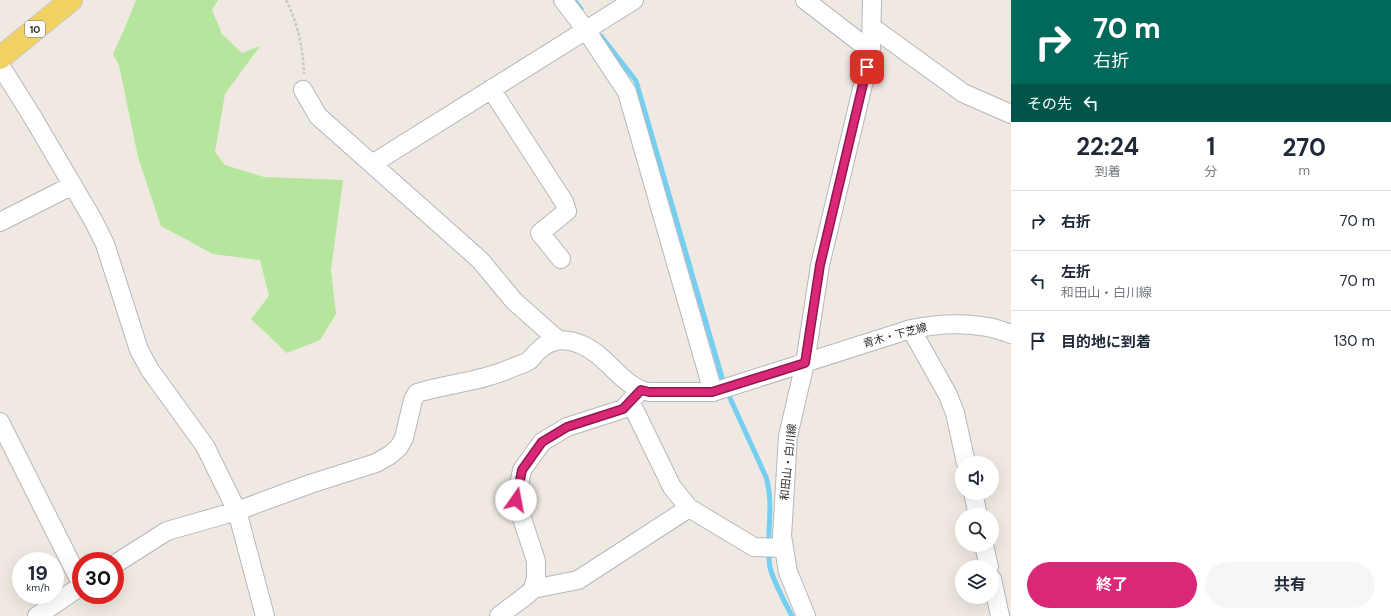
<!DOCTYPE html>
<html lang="ja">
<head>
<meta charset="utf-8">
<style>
  body { margin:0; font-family:"DM Sans","Noto Sans JP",sans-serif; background:#f6f6f7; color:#1f2937; height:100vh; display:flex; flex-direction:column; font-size:15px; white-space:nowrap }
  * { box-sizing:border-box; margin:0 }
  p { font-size:13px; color:#747a83 }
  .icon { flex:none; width:22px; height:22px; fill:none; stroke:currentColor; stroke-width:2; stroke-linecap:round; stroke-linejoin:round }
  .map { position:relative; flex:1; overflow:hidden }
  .drawer { display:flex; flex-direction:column; background:#fff; width:380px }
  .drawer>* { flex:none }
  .hud { background:#00695c; color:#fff; overflow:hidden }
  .buttons { position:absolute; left:955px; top:456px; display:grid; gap:8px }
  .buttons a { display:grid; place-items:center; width:44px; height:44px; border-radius:50%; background:#fff; box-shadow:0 4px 16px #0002; font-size:20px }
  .speed { position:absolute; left:12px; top:552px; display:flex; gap:8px; font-size:20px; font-weight:700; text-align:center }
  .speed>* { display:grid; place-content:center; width:52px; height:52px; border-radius:50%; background:#fff; box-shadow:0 4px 16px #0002; line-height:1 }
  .speed small { font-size:10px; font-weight:400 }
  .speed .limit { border:6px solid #d22; background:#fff; color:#111 }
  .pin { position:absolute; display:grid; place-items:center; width:34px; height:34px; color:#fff; margin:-17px; border-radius:8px; box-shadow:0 2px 6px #0006 }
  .me { position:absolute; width:44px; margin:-22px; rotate:12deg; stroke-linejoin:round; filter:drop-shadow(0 0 3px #0008) }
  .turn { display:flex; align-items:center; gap:14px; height:84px; padding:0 16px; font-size:18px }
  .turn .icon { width:52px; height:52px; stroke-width:2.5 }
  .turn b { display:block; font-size:28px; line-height:34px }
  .then { display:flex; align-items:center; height:38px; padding:0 16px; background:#0003; gap:8px; font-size:15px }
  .eta { display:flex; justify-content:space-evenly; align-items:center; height:68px; text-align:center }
  .eta b { font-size:24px; font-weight:700; line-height:28px }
  .primary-button { display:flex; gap:8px; margin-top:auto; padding:8px 16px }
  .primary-button a { flex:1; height:46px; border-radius:24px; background:#db2777; color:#fff; font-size:16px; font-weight:700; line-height:46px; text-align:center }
  .primary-button a+a { background:#f6f6f7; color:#1f2937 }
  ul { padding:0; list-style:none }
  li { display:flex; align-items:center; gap:12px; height:60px; padding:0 16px; border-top:1px solid #e0e1e3 }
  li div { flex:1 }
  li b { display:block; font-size:15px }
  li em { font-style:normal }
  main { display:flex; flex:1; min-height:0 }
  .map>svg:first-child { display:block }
  .green { fill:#b6e59e }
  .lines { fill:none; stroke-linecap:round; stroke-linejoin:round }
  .stream { stroke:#75cff0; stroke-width:5 }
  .minor-casing { stroke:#b4b7c1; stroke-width:20 }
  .major-casing { stroke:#c9c9c9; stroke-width:24 }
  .path { stroke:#c9c9c9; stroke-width:2.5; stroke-dasharray:3 2; stroke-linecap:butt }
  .minor { stroke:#fff; stroke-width:18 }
  .major { stroke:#f2d163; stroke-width:22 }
  .route-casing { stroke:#8e194d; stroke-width:10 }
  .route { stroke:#db2777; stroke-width:7 }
  .labels { text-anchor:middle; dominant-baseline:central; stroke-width:3; stroke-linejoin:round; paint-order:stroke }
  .shield { fill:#fff; stroke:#6d6d6d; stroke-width:1 }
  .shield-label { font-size:10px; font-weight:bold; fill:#2e2e2e }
  .street-label { font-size:11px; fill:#2e2e2e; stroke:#fff }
</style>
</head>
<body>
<main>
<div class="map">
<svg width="1011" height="616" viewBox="0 0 1011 616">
  <rect width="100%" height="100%" fill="#efe9e1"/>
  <path class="green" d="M136,0H218L212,10L222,34L242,53L260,46L225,94L215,152L225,165L264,177L343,180L331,270L336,314L320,340L287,353L251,319L269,296L260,260L213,254L161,226L138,157L119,65L113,54L126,25Z"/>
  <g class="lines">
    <path class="stream" d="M574,0L581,9
      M601,36L636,81L723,381
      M730,398L766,477C775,507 765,537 770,567C772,579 786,604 792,616"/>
    <g class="minor-casing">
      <path id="minor" d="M563,0L586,30L627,92L713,392
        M805,0L871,51
        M872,27L963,93L1011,114
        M0,65L32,116L93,220L105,244L139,350L150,370L205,446L237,511L265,616
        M491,89L564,202L567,211L540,233L561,259
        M303,90L318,116L480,260L514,301L558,340
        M372,164L634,0
        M0,222L73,185
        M911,329L948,395L955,413L966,463
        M630,401L672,487L689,508
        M0,422L81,583
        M973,493L978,515
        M984,545L989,567
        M115,564L167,531L237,511L310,484L376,463L390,455L399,447L404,438L413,400L417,393C450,383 481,382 514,367C519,365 526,363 530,360C533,357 535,353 538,351C550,339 566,338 580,344C608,355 621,387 649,392H713L911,329C936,324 962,322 987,327C995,328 1003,331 1011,334
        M992,579L1000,616
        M533,589L578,580L689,508L754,547L784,548
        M37,616L81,586
        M499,616L528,594L533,589L536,578V561L516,500L522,470L542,442L567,427L623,409L641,390
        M806,616L788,572L782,536L788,436L805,363L820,265L871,51L872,0"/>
    </g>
    <g class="major-casing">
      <path id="major" d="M0,58L71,0"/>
    </g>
    <path class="path" d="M286,0C298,24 303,48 304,74"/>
    <use href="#minor" class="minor"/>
    <use href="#major" class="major"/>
  </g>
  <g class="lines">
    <g class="route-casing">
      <path id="route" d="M516,500L522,470L542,442L567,427L623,409L641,390L649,392H712L805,363L820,265L867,67"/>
    </g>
    <use href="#route" class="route"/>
  </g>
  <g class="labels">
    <rect class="shield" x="25" y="21" width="20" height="16" rx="3"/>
    <g class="shield-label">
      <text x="35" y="29">10</text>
    </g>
    <g class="street-label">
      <text transform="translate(895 335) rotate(-15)">青木・下芝線</text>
      <text transform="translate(788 462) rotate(-84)">和田山・白川線</text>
    </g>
  </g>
</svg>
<div class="buttons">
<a><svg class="icon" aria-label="sound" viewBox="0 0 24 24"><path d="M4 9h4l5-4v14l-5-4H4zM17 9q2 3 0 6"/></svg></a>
<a><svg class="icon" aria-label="search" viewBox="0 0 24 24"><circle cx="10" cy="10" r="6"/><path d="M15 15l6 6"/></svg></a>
<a><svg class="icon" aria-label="layers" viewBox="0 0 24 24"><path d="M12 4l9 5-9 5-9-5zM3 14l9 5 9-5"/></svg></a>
</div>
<div class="speed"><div>19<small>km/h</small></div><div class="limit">30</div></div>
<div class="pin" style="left:867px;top:67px;background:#d93025"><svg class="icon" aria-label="arrive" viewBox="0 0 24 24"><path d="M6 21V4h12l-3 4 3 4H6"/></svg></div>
<svg class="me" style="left:516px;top:500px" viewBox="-20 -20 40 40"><circle r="19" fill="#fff"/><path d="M0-13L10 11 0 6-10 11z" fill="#db2777"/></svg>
</div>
<section class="drawer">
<div class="hud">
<div class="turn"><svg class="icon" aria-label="right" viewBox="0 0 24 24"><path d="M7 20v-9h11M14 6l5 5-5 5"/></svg><div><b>70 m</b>右折</div></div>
<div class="then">その先<svg class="icon" aria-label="left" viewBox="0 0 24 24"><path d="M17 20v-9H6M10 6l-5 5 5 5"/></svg></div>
</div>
<div class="eta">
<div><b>22:24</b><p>到着</p></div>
<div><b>1</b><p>分</p></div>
<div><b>270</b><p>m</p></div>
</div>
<ul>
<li><svg class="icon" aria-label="right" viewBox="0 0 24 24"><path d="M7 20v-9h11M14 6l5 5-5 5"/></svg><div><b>右折</b></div><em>70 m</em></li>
<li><svg class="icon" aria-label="left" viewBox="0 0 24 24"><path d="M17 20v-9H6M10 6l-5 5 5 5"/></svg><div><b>左折</b><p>和田山・白川線</p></div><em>70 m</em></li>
<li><svg class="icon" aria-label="arrive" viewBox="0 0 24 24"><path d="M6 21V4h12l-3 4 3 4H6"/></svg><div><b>目的地に到着</b></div><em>130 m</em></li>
</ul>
<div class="primary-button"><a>終了</a><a>共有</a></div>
</section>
</main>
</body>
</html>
